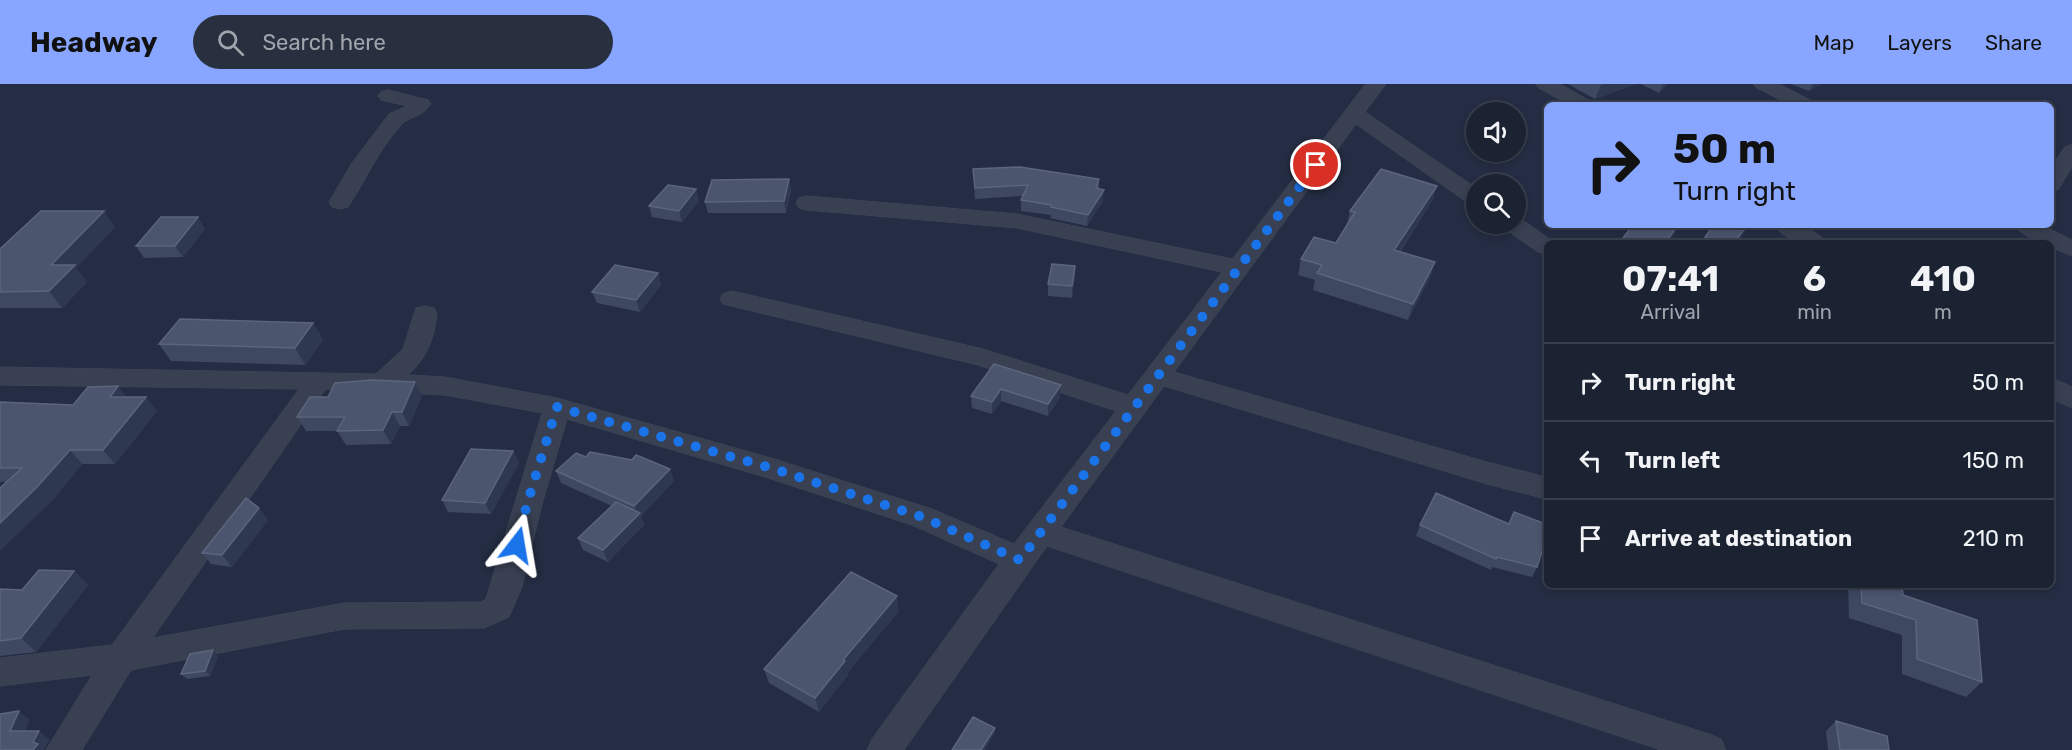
<!DOCTYPE html>
<html lang="en">
<head>
<meta charset="utf-8">
<style>
  body { margin:0; font-family:Rubik,sans-serif; background:#282f3e; color:#f1f3f6; height:100vh; display:flex; flex-direction:column; font-size:22px; white-space:nowrap }
  * { box-sizing:border-box; margin:0 }
  p { font-size:20px; color:#a0a4ac }
  .icon { flex:none; width:33px; height:33px; fill:none; stroke:currentColor; stroke-width:2; stroke-linecap:round; stroke-linejoin:round }
  .map { position:relative; flex:1; overflow:hidden }
  .drawer { position:absolute; left:1544px; top:156px; width:510px; height:348px; display:flex; flex-direction:column; background:#1b2232; border-radius:9px; box-shadow:0 3px 9px #0003,0 0 0 2px #393f4d }
  .drawer>* { flex:none }
  .guide { position:absolute; left:1544px; top:18px; width:510px; height:126px; border-radius:9px; box-shadow:0 3px 9px #0003,0 0 0 2px #393f4d; background:#88a6ff; color:#111; overflow:hidden }
  .buttons { position:absolute; left:1466px; top:18px; display:grid; gap:12px }
  .buttons a { display:grid; place-items:center; width:60px; height:60px; border-radius:50%; background:#1b2232; box-shadow:0 3px 9px #0003,0 0 0 2px #393f4d; font-size:30px }
  .pin { position:absolute; display:grid; place-items:center; width:51px; height:51px; color:#fff; margin:-26px; border:3px solid #fff; border-radius:50%; box-shadow:0 2px 6px #0007 }
  .me { position:absolute; width:66px; margin:-33px; rotate:14deg; stroke-linejoin:round; filter:drop-shadow(0 0 4px #0008) }
  .turn { display:flex; align-items:center; gap:21px; height:126px; padding:0 30px; font-size:27px }
  .turn .icon { width:78px; height:78px; stroke-width:2.5 }
  .turn b { display:block; font-size:42px; line-height:51px }
  .eta { display:flex; justify-content:space-evenly; align-items:center; height:102px; text-align:center }
  .eta b { font-size:36px; font-weight:700; line-height:42px }
  ul { padding:0; list-style:none }
  li { display:flex; align-items:center; gap:18px; height:78px; padding:0 30px; border-top:2px solid #393f4d }
  li div { flex:1 }
  li b { display:block; font-size:22px }
  li em { font-style:normal }
  header { display:flex; align-items:center; gap:36px; box-sizing:border-box; height:84px; padding:0 30px; background:#88a6ff; color:#111 }
  header strong { font-size:28px }
  nav { display:flex; gap:33px; margin-inline-start:auto; font-size:21px }
  .search { width:420px; height:54px; background:#282f3e; display:flex; align-items:center; gap:15px; box-sizing:border-box; padding:0 21px; border-radius:33px; color:#a0a4ac; font-size:22px }
  .map>svg:first-child { display:block }
  .lines { fill:none; stroke-linecap:round; stroke-linejoin:round }
  .minor-casing { stroke:#42495c; stroke-width:1 }
  .minor { fill:#384052; fill-rule:evenodd }
  .wall { fill:#3e4961 }
  .shaded-wall { fill:#2e3850 }
  .building { fill:#4b556d; stroke:#5b657c; stroke-width:1.5 }
  .route { stroke:#1a73e8; stroke-width:10; stroke-dasharray:0 18 }
</style>
</head>
<body>
<header>
<strong>Headway</strong>
<div class="search"><svg class="icon" aria-label="search" viewBox="0 0 24 24"><circle cx="10" cy="10" r="6"/><path d="M15 15l6 6"/></svg>Search here</div>
<nav><a>Map</a><a>Layers</a><a>Share</a></nav>
</header>
<div class="map">
<svg width="2072" height="666" viewBox="0 0 2072 666">
  <rect width="100%" height="100%" fill="#242d43"/>
  <g class="lines">
    <g class="minor-casing">
      <path id="minor" d="M1366,0H1386L1365,28L1476,104V121L1468,119L1356,40L1174,288L1487,378L1546,393V415L1487,400L1164,302L1061,443L1709,650L1721,655L1726,666H1661L1047,462L904,666H867L872,655L999,480L912,441L765,393L567,335L542,420L522,503L509,533L484,544L344,545L131,586L82,666H46L92,591L0,602V574L112,561L299,305L0,301V283L376,290L403,265L416,224L425,222L434,224L437,230C434,255 427,274 408,291L445,293L557,314L771,374L932,425L1014,460L1116,327L978,281L723,220L720,215L723,210L732,207L983,265L1128,311L1222,188L1017,144L807,126L799,124L796,119L799,114L807,112L1017,130L1232,175ZM326,305L445,311L542,329L486,515L481,518L344,519L153,554Z
        M1536,0H1560L1590,17L1593,21H1569L1539,4Z
        M1754,0H1779L1812,17L1815,21H1790L1757,4Z
        M388,6L428,16L431,20C420,35 409,32 401,41C379,65 366,96 348,123L340,125L332,123L329,118L352,79L389,30L407,22L381,16L378,12L381,8Z
        M2072,61V83L2058,106L2050,107V84L2065,63Z
        M1515,134L1521,135L1554,158L1546,159V170L1538,168L1505,145L1502,140H1515Z
        M1774,141C1793,141 1814,141 1826,159C1807,159 1786,159 1774,141Z
        M2014,141H2042L2072,156V172L2050,163V159C2039,159 2021,151 2014,141Z
        M2050,293L2072,303V324L2050,314Z"/>
    </g>
    <use href="#minor" class="minor"/>
  </g>
  <path class="wall" d="M1568,0H1636L1595,15Z
    M1641,0H1668L1659,9Z
    M1791,0H1821L1809,7Z
    M973,85L1099,95V105L1103,117L1087,142L1050,134L1051,131L1021,127V116L1022,112L975,115Z
    M789,95L791,106L786,129H708L705,118Z
    M1437,102L1432,117L1400,168L1435,178L1430,194L1408,236L1313,206L1315,196L1298,191L1301,175L1336,159L1347,141L1350,127Z
    M696,105L699,117L682,138L652,133L649,122Z
    M1714,141H1749L1737,159H1702Z
    M115,143L76,184L87,198L62,224H0V165Z
    M205,145L183,173L144,174L136,162Z
    M658,189L661,201L640,228L597,219L592,208Z
    M1075,193L1072,214L1048,212V200Z
    M313,239L323,256L305,281L171,277L159,260Z
    M994,280L1060,313L1048,332L1001,317L992,330L972,324L971,312Z
    M422,312L409,342H400L391,360L346,361L337,347H306L297,333Z
    M126,313L157,327L115,380H82L51,418L6,398H0V318L73,321Z
    M513,367L519,379L491,430L448,428L442,416Z
    M586,373L670,385L674,397L641,432L644,441L608,478L583,466L578,454L612,422L561,399L556,387Z
    M1514,428L1537,483L1532,493L1492,483L1491,486L1416,452L1420,441L1509,439Z
    M268,436L232,483L211,480L202,469Z
    M74,487L88,501L36,568L0,572V505L22,506Z
    M1848,501H1902L1903,511L1982,598L1966,613L1902,590V551L1849,534Z
    M899,527L848,588V591L819,628L769,599L764,585Z
    M218,572L210,592L187,595L181,590Z
    M1836,637L1889,666H1828L1826,647Z"/>
  <path class="shaded-wall" d="M1603,0H1636L1595,15L1601,1Z
    M1663,0H1668L1659,9Z
    M1813,0H1821L1809,7Z
    M789,95L791,106L786,129L784,117Z
    M1437,102L1432,117L1390,182L1394,166Z
    M696,105L699,117L682,138L679,127Z
    M1104,106L1103,117L1087,142L1088,131Z
    M104,127L115,143L76,184L87,198L62,224L49,207L51,181Z
    M198,133L205,145L183,173L175,162Z
    M1679,141L1674,151L1668,159H1665Z
    M1747,141H1749L1737,159H1734Z
    M1435,178L1430,194L1408,236L1413,220Z
    M1075,182V193L1072,214V202Z
    M658,189L661,201L640,228L636,216Z
    M313,239L323,256L305,281L295,264Z
    M415,298L422,312L409,342L402,328Z
    M1061,301L1060,313L1048,332V320Z
    M118,302L129,317L110,313Z
    M1001,305V317L992,330V318Z
    M146,313L157,327L115,380L103,366Z
    M392,328L400,342L391,360L383,346Z
    M70,366L82,380L51,418L0,467V439Z
    M513,367L519,379L491,430L485,419Z
    M670,385L674,397L641,432L644,441L608,478L603,466L638,432L634,422Z
    M259,424L268,436L232,483L222,471Z
    M74,487L88,501L36,568L21,554Z
    M897,512L899,527L848,588V591L819,628L815,614L843,576Z
    M213,566L218,572L210,592L205,587Z
    M19,627L30,636L21,656L10,647Z
    M995,644V649L985,666H981Z
    M39,647L50,656L44,665L46,666H33V658Z"/>
  <path class="building" d="M1020,83L1099,95L1096,104L1104,106L1088,131L1051,123V121L1021,116L1028,101L975,104L973,85Z
    M1381,85L1437,102L1394,166L1435,178L1413,220L1317,189L1322,181L1301,175L1314,153L1336,159L1355,128L1350,127Z
    M789,95L784,117L705,118L712,96Z
    M668,101L696,105L679,127L649,122Z
    M41,127H104L51,181H75L49,207L0,208V165Z
    M161,133H198L175,162H136Z
    M1633,141H1678L1665,159H1619Z
    M1714,141H1747L1734,159H1720L1705,153Z
    M1052,180L1075,182L1072,202L1048,200Z
    M615,181L658,189L636,216L592,208Z
    M180,235L313,239L295,264L159,260Z
    M994,280L1061,301L1048,320L1001,305L992,318L971,312Z
    M373,296L415,298L402,328H392L383,346L337,347L345,333H297L310,313H328L335,299Z
    M118,302L110,313H146L103,366H70L37,403L0,439V404L22,384H0V318L73,321L88,303Z
    M471,365L513,367L485,419L442,416Z
    M590,368L632,376L636,371L670,385L634,422L556,387L576,369L586,373Z
    M1436,409L1509,440L1514,428L1546,440V455L1537,483L1497,473L1496,475L1420,441Z
    M246,414L259,424L222,471L202,469Z
    M616,418L640,429L603,466L578,454Z
    M39,486L74,487L21,554L0,557V505L22,506Z
    M851,488L897,512L843,576L845,577L815,614L764,585Z
    M1861,501H1902L1903,511L1977,536L1982,598L1917,575L1916,536L1862,519Z
    M213,566L205,587L181,590L190,570Z
    M19,627L10,647H39L33,658L38,660L33,666H0V630Z
    M973,633L995,644L981,666H952Z
    M1836,637L1887,652L1889,666H1840Z"/>
  <g class="lines">
    <path class="route" d="M517,461L527,420L557,323L771,384L922,433L1020,476L1316,81"/>
  </g>
</svg>
<div class="buttons">
<a><svg class="icon" aria-label="sound" viewBox="0 0 24 24"><path d="M4 9h4l5-4v14l-5-4H4zM17 9q2 3 0 6"/></svg></a>
<a><svg class="icon" aria-label="search" viewBox="0 0 24 24"><circle cx="10" cy="10" r="6"/><path d="M15 15l6 6"/></svg></a>
</div>
<div class="pin" style="left:1316px;top:81px;background:#d93025"><svg class="icon" aria-label="arrive" viewBox="0 0 24 24"><path d="M6 21V4h12l-3 4 3 4H6"/></svg></div>
<svg class="me" style="left:517px;top:461px" viewBox="-20 -20 40 40"><path d="M0-17L14 15 0 8-14 15z" fill="#1a73e8" stroke="#fff" stroke-width="4"/></svg>
<div class="guide">
<div class="turn"><svg class="icon" aria-label="right" viewBox="0 0 24 24"><path d="M7 20v-9h11M14 6l5 5-5 5"/></svg><div><b>50 m</b>Turn right</div></div>
</div>
<section class="drawer">
<div class="eta">
<div><b>07:41</b><p>Arrival</p></div>
<div><b>6</b><p>min</p></div>
<div><b>410</b><p>m</p></div>
</div>
<ul>
<li><svg class="icon" aria-label="right" viewBox="0 0 24 24"><path d="M7 20v-9h11M14 6l5 5-5 5"/></svg><div><b>Turn right</b></div><em>50 m</em></li>
<li><svg class="icon" aria-label="left" viewBox="0 0 24 24"><path d="M17 20v-9H6M10 6l-5 5 5 5"/></svg><div><b>Turn left</b></div><em>150 m</em></li>
<li><svg class="icon" aria-label="arrive" viewBox="0 0 24 24"><path d="M6 21V4h12l-3 4 3 4H6"/></svg><div><b>Arrive at destination</b></div><em>210 m</em></li>
</ul>
</section>
</div>
</body>
</html>
